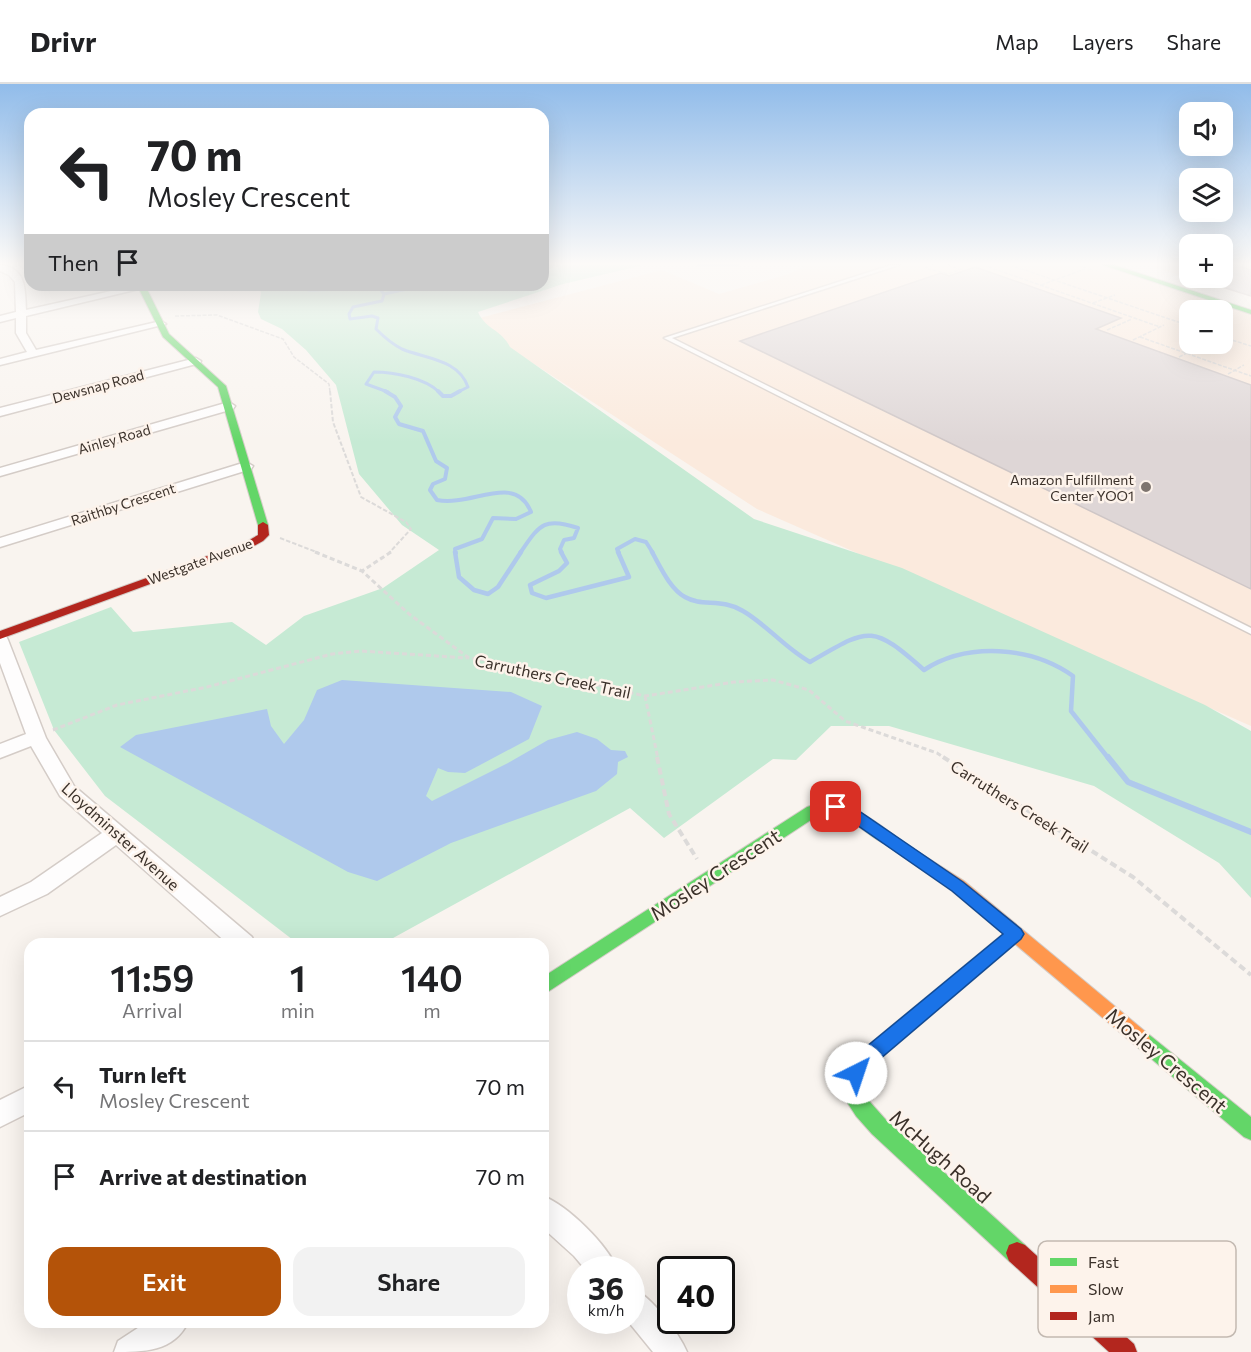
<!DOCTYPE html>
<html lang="en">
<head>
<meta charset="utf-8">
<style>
  body { margin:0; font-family:Commissioner,sans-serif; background:#f2f2f2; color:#202124; height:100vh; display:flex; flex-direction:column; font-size:22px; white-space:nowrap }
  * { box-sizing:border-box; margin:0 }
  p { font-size:20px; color:#757577 }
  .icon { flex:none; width:33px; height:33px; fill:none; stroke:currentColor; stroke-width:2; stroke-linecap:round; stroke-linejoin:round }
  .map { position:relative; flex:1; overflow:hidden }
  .side { position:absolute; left:24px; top:854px; width:525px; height:390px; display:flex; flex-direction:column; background:#fff; border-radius:18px; box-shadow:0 6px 24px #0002 }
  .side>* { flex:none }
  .banner { position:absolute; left:24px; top:24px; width:525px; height:183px; border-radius:18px; box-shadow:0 6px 24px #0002; background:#fff; color:#202124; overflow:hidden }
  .controls { position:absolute; left:1179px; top:18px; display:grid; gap:12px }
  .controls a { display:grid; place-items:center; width:54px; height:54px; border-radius:12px; background:#fff; box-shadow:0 6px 24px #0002; font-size:30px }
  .speed { position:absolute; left:567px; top:1172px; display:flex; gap:12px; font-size:30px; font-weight:700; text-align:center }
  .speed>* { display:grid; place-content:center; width:78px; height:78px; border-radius:50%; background:#fff; box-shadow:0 6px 24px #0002; line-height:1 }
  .speed small { font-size:15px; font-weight:400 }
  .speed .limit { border:3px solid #111; border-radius:9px; background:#fff; color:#111 }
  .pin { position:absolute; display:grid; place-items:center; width:51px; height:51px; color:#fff; margin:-26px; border-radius:12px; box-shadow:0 3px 9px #0006 }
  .me { position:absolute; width:66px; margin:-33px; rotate:41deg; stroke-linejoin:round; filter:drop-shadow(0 0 4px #0008) }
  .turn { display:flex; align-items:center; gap:21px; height:126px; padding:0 24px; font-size:27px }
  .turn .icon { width:78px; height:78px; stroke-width:2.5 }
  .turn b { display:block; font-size:42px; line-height:51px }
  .then { display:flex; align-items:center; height:57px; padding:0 24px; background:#0003; gap:12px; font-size:22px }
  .eta { display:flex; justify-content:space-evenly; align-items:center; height:102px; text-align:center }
  .eta b { font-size:36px; font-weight:600; line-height:42px }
  .primary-button { display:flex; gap:12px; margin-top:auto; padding:12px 24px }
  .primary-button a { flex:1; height:69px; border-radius:18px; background:#b45309; color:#fff; font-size:24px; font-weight:600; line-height:69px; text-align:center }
  .primary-button a+a { background:#f2f2f2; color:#202124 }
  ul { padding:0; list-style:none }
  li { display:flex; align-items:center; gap:18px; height:90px; padding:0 24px; border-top:2px solid #e0e0e0 }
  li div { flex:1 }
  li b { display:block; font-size:22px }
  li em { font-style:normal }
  header { display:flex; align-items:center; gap:36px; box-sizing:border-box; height:84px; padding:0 30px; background:#fff; border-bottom:2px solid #e0e0e0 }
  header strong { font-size:28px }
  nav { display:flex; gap:33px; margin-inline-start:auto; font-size:21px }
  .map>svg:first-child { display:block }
  .built { fill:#fbeadd; fill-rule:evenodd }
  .green { fill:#c6ead4 }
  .water { fill:#afc9ec }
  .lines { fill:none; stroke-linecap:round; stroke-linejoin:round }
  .stream-far3 { stroke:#afc9ec; stroke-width:3 }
  .stream-far2 { stroke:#afc9ec; stroke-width:4 }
  .stream-far1 { stroke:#afc9ec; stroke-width:4.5 }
  .stream { stroke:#afc9ec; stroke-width:6 }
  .building { fill:#ded6d6; stroke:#cec6c6; stroke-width:1.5 }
  .lane-casing { stroke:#d4ccc7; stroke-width:3 }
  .street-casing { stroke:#d4ccc7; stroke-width:3 }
  .fast-casing { stroke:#d4ccc7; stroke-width:2 }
  .slow-casing { stroke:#d4ccc7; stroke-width:2 }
  .jam-casing { stroke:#d4ccc7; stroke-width:2 }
  .path-far3 { stroke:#dcdad9; stroke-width:1.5; stroke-dasharray:4 1.5; stroke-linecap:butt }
  .path-far2 { stroke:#dcdad9; stroke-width:2; stroke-dasharray:4.5 2; stroke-linecap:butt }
  .path-far1 { stroke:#dcdad9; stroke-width:3; stroke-dasharray:5 3; stroke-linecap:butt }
  .path { stroke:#dcdad9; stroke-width:4; stroke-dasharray:7 4; stroke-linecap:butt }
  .lane { fill:#fefdfd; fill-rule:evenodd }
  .street { fill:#fefdfd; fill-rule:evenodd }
  .fast { fill:#63d668; fill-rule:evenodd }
  .slow { fill:#ff974d; fill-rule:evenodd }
  .jam { fill:#b3261e; fill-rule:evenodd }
  .route { fill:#1a73e8; stroke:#114b97; stroke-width:1.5 }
  .poi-dot { fill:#7e756f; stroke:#fdf3eb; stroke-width:2 }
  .labels { text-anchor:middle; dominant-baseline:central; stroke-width:5; stroke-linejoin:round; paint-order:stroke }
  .far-street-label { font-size:14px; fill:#3b312a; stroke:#fdf3eb }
  .far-poi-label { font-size:14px; fill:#3b312a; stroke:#fdf3eb; text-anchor:end }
  .street-label { font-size:16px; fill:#3b312a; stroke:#fdf3eb }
  .near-street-label { font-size:20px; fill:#3b312a; stroke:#fdf3eb }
  .key { fill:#fdf3eb; stroke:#c3b9b1; stroke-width:1.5 }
  .key-label { font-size:16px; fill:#3b312a }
</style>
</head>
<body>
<header>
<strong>Drivr</strong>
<nav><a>Map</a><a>Layers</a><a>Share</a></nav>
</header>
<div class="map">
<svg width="1251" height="1268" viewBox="0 0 1251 1268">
  <rect width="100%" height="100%" fill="#f9f4ef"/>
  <path class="built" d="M807,181H1101L1251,230V642L757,425L468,237L662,186L719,210L789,190ZM1190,226H1222V260H1190Z
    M1189,181L1190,194H1222L1223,181H1251V213L1150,182Z"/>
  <path class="green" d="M543,181H644L563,200L478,228C486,246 501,245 510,263L754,435L902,484L1205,621L1251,647V814L1219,779L1094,702L889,642H831L796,676L773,675L664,754L630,724L384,859H297L105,712L54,646L19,558L111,523L133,548L232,538L266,561L304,532L383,504L439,466L402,441L359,390L336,301L306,266L282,245L261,235L258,228L261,209L259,201H543Z"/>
  <path class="water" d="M342,596L511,608L542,622L529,655L465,689L448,688L438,684L426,712L432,717L508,679L548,656L577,648L597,655L611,666L625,667L628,673L618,678L617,690L596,707L451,759L377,797L348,788L120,663L136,651L267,625L271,642L284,660L304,636L317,606Z"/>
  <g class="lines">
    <path class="stream-far3" d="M698,181H738
      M277,201L310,206L379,204L384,210
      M384,210L382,217L353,223L349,230L350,235L372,232L378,234L376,245C384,253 392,260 402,265C426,275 458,275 468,303L458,308
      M384,210L426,201
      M388,308L366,300L374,288C394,288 425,294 439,308"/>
    <path class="stream-far2" d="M385,307L395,313L401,322L395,333L399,340L423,347L436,377L447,384L445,395L433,400L430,406L437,416C472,423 515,388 531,428L516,435L493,434L482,455L455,465L456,469
      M438,307L443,312H451L460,307
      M520,469C539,442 543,432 578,444L574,454L564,456L560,465L562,469
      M619,469L617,465L635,455L646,458L653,469"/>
    <path class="stream-far1" d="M455,468L459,493L474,506L488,510L498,503L521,468
      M561,468L567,479L559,487L530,501L532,509L546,514L629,493L618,468
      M652,468C660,482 670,505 685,513C702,523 722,514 743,527C767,541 785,564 810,578C869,544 871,539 924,586C967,558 1031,562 1073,592L1071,627L1109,675"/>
    <path class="stream" d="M1108,673L1128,698L1251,748"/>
  </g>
  <path class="building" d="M1222,181H1236L1251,186V212L1222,203Z
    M975,183L1121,234L1096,245L1251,301V505L740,257L941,189L949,192Z"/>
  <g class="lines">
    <g class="lane-casing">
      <path id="lane" d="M891,181H899L672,254L1251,544V550L664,254Z"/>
    </g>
    <g class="street-casing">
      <path id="street" d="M0,181C27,184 25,206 26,226L138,201L147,203L26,232V249L36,266L161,237L166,240L0,281V275L27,268L16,249V234L0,238V232L16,228L15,198L9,191L0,187Z
        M196,274L201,277L200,279L0,332V324Z
        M229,318L235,322L233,325L0,392V384Z
        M246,378L253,382L251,385L0,463V454Z
        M0,551L6,552L8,556L46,654L74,702L252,853L255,860H228L116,761L47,810L0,832V813L31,798L102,749L60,712L31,662L0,674V660L26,650L0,579Z
        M30,1001V1028L0,1043V1016Z
        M543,1112C568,1122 607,1160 617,1185H585L574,1172L543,1144Z
        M632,1204C651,1212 679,1249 687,1268H653L627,1236H632Z
        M147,1238H188C174,1268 143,1268 114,1268L118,1257Z"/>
    </g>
    <g class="fast-casing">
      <path id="fast" d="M1103,181H1114L1251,226V230Z
        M137,201H145L169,250L226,302L268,441L267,443H259L258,441L218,303L163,253Z
        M823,718C852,719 873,736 895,752L898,756L895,760C876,767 852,722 817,732L543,911V893L807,723Z
        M1015,843L1021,845L1023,850L1021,855L874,980L862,1003L870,1018L886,1036L1025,1161L1028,1169L1025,1177L1017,1180L1009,1177L872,1050L856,1032L847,1018L844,1003L848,988L860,968L1009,845Z
        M1141,946L1147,949L1251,1033V1056L1244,1053L1135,961L1132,955L1135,949Z"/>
    </g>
    <g class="slow-casing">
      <path id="slow" d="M890,750L964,797L1147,949L1150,955L1147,961L1141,964L1135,961L952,807L885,760L882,756L885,752Z"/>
    </g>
    <g class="jam-casing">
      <path id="jam" d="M263,438L268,441L269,451L263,457L254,462L0,555V547L246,458L258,451V441Z
        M1017,1158L1025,1161L1134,1260L1137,1268H1109L1009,1177L1006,1169L1009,1161Z"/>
    </g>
    <path class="path-far3" d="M933,181L925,184L948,190L964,184
      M948,181L959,185
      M983,181L1160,243
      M1010,181L1190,242
      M1077,181L1093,186
      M1041,201L1085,185
      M1093,219L1115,211
      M175,232L217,231L283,255L294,273L329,300L330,308
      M1107,246L1132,235
      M1140,253L1251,292
      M1222,253L1251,262
      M1133,256L1164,241
      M1179,273L1195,265
      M1228,290L1244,281"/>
    <path class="path-far2" d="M330,307L333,338L361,413L406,438L411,445L389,469
      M280,454L319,469"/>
    <path class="path-far1" d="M315,468L362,487
      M391,468L362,487L409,530L469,574L495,577L645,612L734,598L773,596L809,606L845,637L937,669L946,675
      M645,612L658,675
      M53,646L117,621L207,603L332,570L361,567L467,574"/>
    <path class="path" d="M657,673L669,730L697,775
      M943,673L1133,793L1251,891"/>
    <use href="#lane" class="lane"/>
    <use href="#street" class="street"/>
    <use href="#fast" class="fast"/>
    <use href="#slow" class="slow"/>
    <use href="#jam" class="jam"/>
  </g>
  <linearGradient id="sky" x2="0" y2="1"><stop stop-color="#91bcea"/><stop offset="0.5" stop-color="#fcfaf8"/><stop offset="1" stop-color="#fcfaf8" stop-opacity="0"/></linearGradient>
  <rect width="1251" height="359" fill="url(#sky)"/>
  <path class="route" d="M836,717L859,727L963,798L1021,845L1024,850L1021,855L873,981L862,996L856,998L849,996L846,989L860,968L1003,850L952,807L848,735L831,727L828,723L831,719Z"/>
  <circle class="poi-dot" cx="1146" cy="403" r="6"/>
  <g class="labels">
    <g class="far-street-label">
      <text transform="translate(98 302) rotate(-15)">Dewsnap Road</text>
      <text transform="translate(114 355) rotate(-16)">Ainley Road</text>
      <text transform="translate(123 420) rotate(-18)">Raithby Crescent</text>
      <text transform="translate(200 477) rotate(-20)">Westgate Avenue</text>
    </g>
    <g class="far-poi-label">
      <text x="1134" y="395">Amazon Fulfillment<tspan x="1134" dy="16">Center YOO1</tspan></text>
    </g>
    <g class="street-label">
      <text transform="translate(553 592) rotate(12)">Carruthers Creek Trail</text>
      <text transform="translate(1020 722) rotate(32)">Carruthers Creek Trail</text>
      <text transform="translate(121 752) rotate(42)">Lloydminster Avenue</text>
    </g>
    <g class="near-street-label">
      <text transform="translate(715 790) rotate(-33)">Mosley Crescent</text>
      <text transform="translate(1167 976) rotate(40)">Mosley Crescent</text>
      <text transform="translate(941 1072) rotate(42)">McHugh Road</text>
    </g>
  </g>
  <rect x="1038" y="1157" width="198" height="96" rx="9" class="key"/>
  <rect x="1050" y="1174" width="27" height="8" fill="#63d668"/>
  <rect x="1050" y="1201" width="27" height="8" fill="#ff974d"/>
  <rect x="1050" y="1228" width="27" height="8" fill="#b3261e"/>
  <g class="key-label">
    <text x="1088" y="1184">Fast</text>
    <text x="1088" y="1211">Slow</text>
    <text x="1088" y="1238">Jam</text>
  </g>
</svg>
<div class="controls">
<a><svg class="icon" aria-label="sound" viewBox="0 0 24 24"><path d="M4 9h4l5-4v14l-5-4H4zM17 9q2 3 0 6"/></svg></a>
<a><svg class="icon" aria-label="layers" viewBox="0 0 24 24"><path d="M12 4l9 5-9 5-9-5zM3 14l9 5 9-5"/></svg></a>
<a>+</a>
<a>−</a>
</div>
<div class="speed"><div>36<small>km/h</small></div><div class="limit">40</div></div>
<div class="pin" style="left:836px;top:723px;background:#d93025"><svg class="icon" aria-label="arrive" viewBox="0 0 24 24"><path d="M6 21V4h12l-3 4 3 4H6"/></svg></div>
<svg class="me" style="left:856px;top:989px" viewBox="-20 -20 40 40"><circle r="19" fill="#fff"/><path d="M0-13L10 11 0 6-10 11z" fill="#1a73e8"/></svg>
<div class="banner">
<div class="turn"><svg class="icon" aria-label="left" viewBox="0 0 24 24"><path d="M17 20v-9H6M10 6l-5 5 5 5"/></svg><div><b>70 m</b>Mosley Crescent</div></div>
<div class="then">Then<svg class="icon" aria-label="arrive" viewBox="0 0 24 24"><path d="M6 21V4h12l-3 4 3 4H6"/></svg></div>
</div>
<section class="side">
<div class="eta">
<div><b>11:59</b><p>Arrival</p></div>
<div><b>1</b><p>min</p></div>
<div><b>140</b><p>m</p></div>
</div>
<ul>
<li><svg class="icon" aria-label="left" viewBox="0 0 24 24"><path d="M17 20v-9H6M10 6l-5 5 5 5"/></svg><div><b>Turn left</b><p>Mosley Crescent</p></div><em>70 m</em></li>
<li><svg class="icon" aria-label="arrive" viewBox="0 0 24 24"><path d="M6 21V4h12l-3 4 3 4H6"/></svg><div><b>Arrive at destination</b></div><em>70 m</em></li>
</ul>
<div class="primary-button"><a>Exit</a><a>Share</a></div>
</section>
</div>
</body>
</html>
